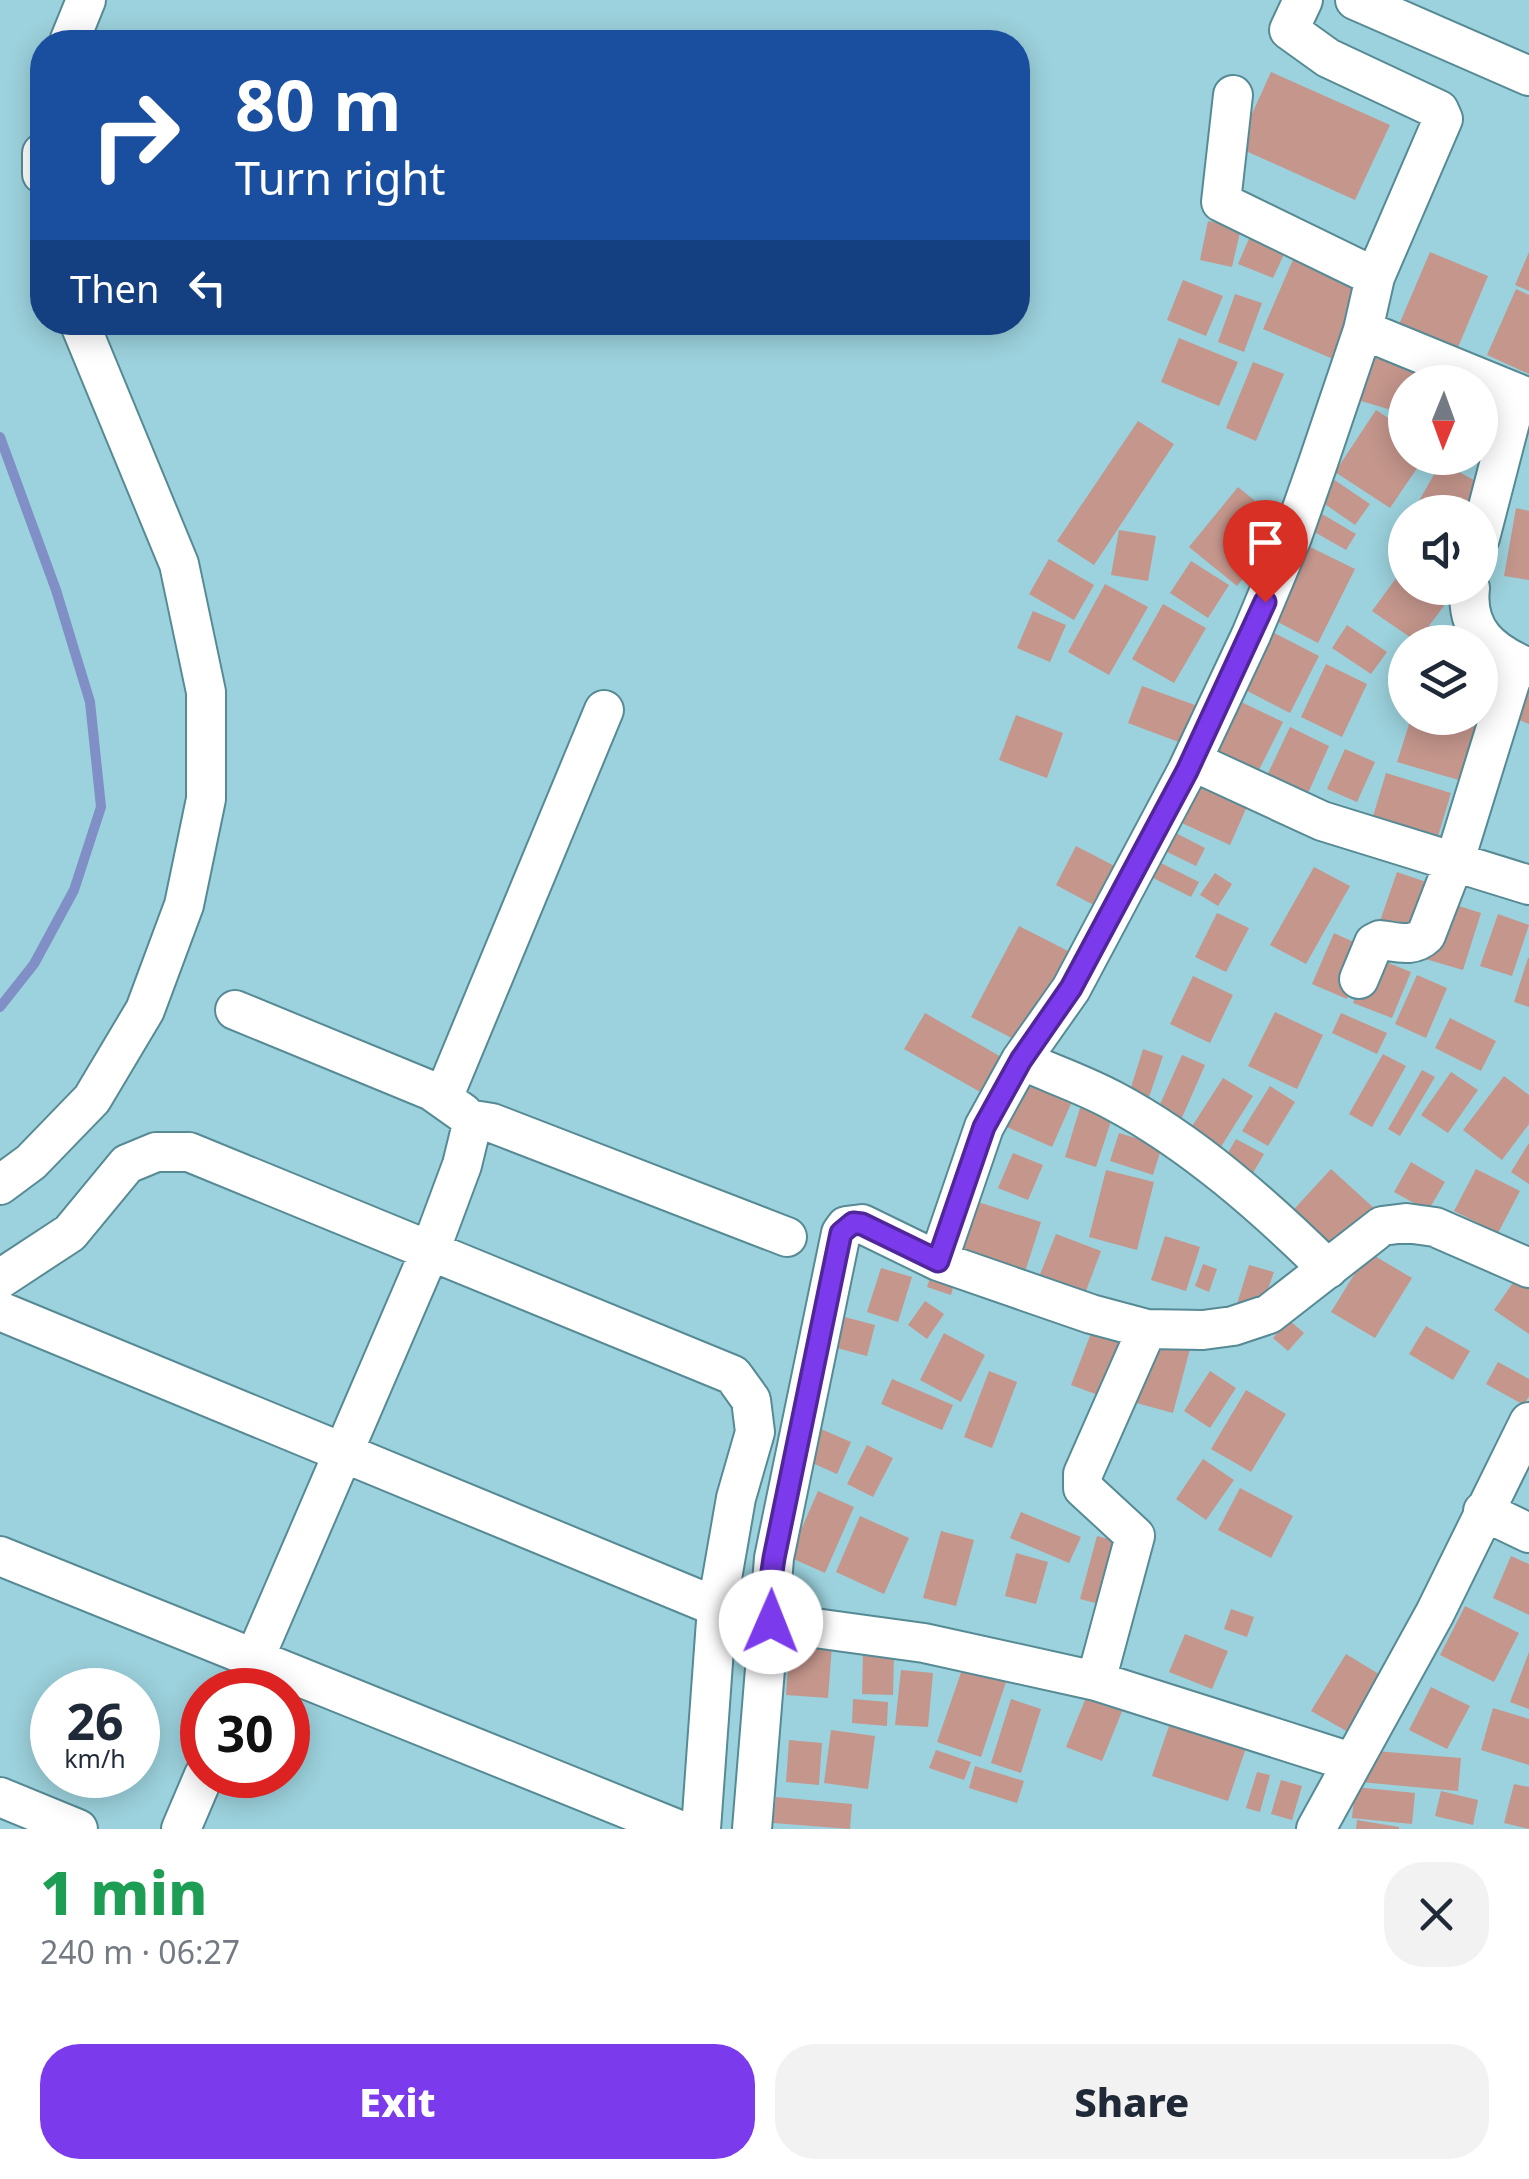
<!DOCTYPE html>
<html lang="en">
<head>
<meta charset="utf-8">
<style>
  body { margin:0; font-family:"Noto Sans",sans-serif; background:#f2f2f3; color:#1f2937; height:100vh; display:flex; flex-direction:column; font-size:38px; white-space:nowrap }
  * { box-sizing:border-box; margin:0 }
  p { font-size:32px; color:#747a83 }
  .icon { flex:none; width:55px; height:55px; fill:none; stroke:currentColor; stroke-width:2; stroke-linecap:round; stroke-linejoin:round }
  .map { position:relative; height:1829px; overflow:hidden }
  .side { display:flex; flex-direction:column; background:#fff; flex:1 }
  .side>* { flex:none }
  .banner { position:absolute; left:30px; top:30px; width:1000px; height:305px; border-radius:40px; box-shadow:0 5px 25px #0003; background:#1a4fa0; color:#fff; overflow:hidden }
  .needle { width:65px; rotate:181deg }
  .buttons { position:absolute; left:1388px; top:365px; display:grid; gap:20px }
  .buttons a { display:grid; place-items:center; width:110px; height:110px; border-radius:50%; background:#fff; box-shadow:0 5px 25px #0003; font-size:50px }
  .speed { position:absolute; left:30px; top:1668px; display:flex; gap:20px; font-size:50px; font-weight:700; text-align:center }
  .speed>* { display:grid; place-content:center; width:130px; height:130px; border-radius:50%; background:#fff; box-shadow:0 5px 25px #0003; line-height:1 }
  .speed small { font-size:25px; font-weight:400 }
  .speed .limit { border:15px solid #d22; background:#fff; color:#111 }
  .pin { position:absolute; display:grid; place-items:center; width:85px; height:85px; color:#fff; margin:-102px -42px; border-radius:50% 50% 50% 0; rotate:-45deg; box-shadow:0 0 10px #0007 }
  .pin .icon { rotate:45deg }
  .me { position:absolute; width:110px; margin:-55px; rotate:1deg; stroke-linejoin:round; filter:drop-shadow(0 0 8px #0008) }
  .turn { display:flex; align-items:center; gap:35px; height:210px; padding:0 40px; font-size:45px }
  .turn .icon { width:130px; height:130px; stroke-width:2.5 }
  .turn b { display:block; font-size:70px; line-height:85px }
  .then { display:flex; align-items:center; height:95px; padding:0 40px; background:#0003; gap:20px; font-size:38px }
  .round { display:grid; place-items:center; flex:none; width:105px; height:105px; border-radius:40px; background:#f2f2f3 }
  .head { display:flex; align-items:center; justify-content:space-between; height:170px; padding:0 40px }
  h1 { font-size:60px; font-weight:800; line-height:75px; color:#1e9e55 }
  .action { display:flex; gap:20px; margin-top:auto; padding:20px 40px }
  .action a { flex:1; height:115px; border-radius:40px; background:#7c3aed; color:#fff; font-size:40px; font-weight:800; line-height:115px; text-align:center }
  .action a+a { background:#f2f2f3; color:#1f2937 }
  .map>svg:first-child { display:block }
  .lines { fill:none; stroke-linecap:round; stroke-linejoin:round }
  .stream { stroke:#808fc5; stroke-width:10 }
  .building { fill:#c4968c }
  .minor-casing { stroke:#568a94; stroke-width:42 }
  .minor { stroke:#fff; stroke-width:38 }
  .route-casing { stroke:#51269a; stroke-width:25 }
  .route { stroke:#7c3aed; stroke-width:18 }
</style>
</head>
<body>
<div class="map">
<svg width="1529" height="1829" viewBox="0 0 1529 1829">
  <rect width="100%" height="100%" fill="#9cd2dd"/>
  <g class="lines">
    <path class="stream" d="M0,437L56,590L90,702L101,807L74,890L34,964L0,1007"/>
  </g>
  <path class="building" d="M1271,72L1390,125L1355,200L1237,147Z
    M1208,221L1241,228L1232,267L1200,260Z
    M1251,234L1286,250L1273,278L1238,264Z
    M1298,248L1369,278L1333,359L1263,329Z
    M1430,252L1488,276L1456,352L1398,327Z
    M1529,252V291L1515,285Z
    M1183,280L1223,296L1206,336L1167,320Z
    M1516,289L1529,295V374L1487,355Z
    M1235,294L1262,303L1244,352L1218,342Z
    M1179,338L1238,362L1219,406L1161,382Z
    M1365,352L1451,378L1450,382H1405V414L1351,398Z
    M1253,362L1284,374L1256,441L1226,428Z
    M1376,410L1405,429V458H1424L1390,508L1335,472Z
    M1138,421L1174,444L1094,565L1057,541Z
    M1441,462L1490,489L1477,512H1422L1415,508Z
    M1333,479L1370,504L1355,525L1319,500Z
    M1238,487L1286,526L1237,586L1189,547Z
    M1312,508L1356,534L1346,550L1302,525Z
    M1516,508L1529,511V580L1504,576Z
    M1119,530L1156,536L1148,581L1111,575Z
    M1306,545L1355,569L1318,643L1270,618Z
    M1049,559L1094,585L1074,620L1029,594Z
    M1191,561L1229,585L1208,618L1170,593Z
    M1405,566V588H1433L1449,599L1417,642L1372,611Z
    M1105,584L1148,607L1109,675L1068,652Z
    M1163,604L1206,628L1174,683L1132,659Z
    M1033,611L1066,625L1050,662L1017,648Z
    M1347,625L1387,652L1371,674L1332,648Z
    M1263,627L1319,656L1290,713L1234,684Z
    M1326,664L1367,684L1342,737L1301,717Z
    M1529,679V724L1504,714Z
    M1142,686L1206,709L1192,747L1128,723Z
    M1235,699L1283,722L1254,780L1207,757Z
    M1016,715L1063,733L1047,778L999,760Z
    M1411,718H1444L1478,727L1462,781L1397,762Z
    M1290,727L1329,746L1305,800L1264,782Z
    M1345,749L1375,762L1357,802L1327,789Z
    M1386,773L1451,793L1433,853L1368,833Z
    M1193,777L1249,802L1230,845L1175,820Z
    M1170,830L1205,848L1196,866L1161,849Z
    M1076,846L1124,871L1103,910L1056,885Z
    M1159,862L1199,882L1191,897L1151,877Z
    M1314,867L1350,886L1306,964L1270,945Z
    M1397,872L1435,885L1416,941L1378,927Z
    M1215,873L1232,884L1218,906L1200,895Z
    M1440,900L1481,913L1463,970L1422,958Z
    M1217,913L1249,928L1226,972L1195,957Z
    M1498,914L1529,925L1512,976L1480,966Z
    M1019,926L1072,953L1025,1045L971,1017Z
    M1334,933L1369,949L1347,999L1312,984Z
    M1371,956L1411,972L1392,1018L1353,1003Z
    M1528,958H1529V1007L1514,1002Z
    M1417,975L1447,988L1426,1038L1395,1024Z
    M1193,976L1233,995L1210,1043L1170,1024Z
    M1275,1012L1323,1035L1297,1089L1248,1066Z
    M925,1013L1003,1058L982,1093L904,1049Z
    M1341,1013L1387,1033L1377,1054L1332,1033Z
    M1450,1018L1496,1041L1481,1071L1435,1048Z
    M1143,1049L1163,1056L1147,1103L1128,1097Z
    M1383,1054L1406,1066L1372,1127L1349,1114Z
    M1182,1055L1205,1065L1180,1122L1157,1111Z
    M1422,1070L1435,1077L1400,1136L1388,1129Z
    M1451,1072L1478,1090L1448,1133L1421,1115Z
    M1021,1073L1074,1097L1052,1147L998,1123Z
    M1504,1076L1529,1095V1124L1502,1160L1463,1130Z
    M1223,1078L1253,1096L1217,1153L1187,1134Z
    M1270,1086L1295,1102L1268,1146L1242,1131Z
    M1083,1098L1115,1109L1096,1167L1065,1157Z
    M1119,1133L1162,1146L1153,1175L1110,1161Z
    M1236,1139L1264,1154L1246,1185L1218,1170Z
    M1529,1143V1184L1511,1172Z
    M1013,1153L1043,1165L1028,1200L998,1188Z
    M1411,1162L1445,1182L1428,1211L1394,1192Z
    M1331,1169L1375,1209L1330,1259L1285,1219Z
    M1476,1169L1520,1191L1498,1233L1454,1211Z
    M1106,1170L1154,1182L1137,1250L1089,1237Z
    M978,1202L1041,1222L1023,1278L960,1257Z
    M1056,1234L1101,1251L1083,1299L1037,1282Z
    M1165,1236L1200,1247L1186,1291L1151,1280Z
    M1368,1252L1412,1278L1375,1338L1331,1312Z
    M1203,1264L1217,1269L1209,1292L1195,1286Z
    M1249,1265L1274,1272L1260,1312L1237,1304Z
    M881,1268L912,1277L898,1322L867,1312Z
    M932,1272L955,1280L951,1295L927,1287Z
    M1517,1277L1529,1285V1334L1494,1310Z
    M925,1301L944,1314L927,1339L908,1325Z
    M841,1316L875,1325L867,1356L833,1347Z
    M1289,1320L1304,1333L1288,1351L1273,1338Z
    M1095,1323L1130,1336L1106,1398L1071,1385Z
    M1426,1326L1470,1351L1453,1380L1409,1354Z
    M944,1333L985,1355L961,1402L920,1380Z
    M1151,1338L1190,1349L1173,1413L1133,1402Z
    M1498,1362L1529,1379V1396L1524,1405L1486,1384Z
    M989,1371L1017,1382L992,1448L964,1437Z
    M1210,1371L1236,1388L1210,1428L1184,1411Z
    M892,1379L953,1405L942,1430L881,1404Z
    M1246,1390L1286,1414L1251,1472L1211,1449Z
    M814,1426L851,1442L837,1474L799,1457Z
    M867,1445L893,1458L873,1497L847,1484Z
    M1203,1459L1234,1480L1206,1520L1176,1499Z
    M1240,1488L1293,1516L1271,1558L1218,1530Z
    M818,1491L854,1507L825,1573L789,1557Z
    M1021,1512L1081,1537L1069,1563L1010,1538Z
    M860,1516L909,1538L884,1594L836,1572Z
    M941,1531L974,1540L956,1606L923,1598Z
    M1097,1536L1131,1545L1114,1608L1080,1599Z
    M1016,1553L1048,1562L1036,1604L1005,1596Z
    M1511,1556L1529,1564V1615L1493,1598Z
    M1465,1606L1519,1633L1494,1682L1440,1655Z
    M1231,1609L1254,1617L1247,1637L1224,1629Z
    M1185,1634L1228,1651L1212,1689L1169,1672Z
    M790,1642L832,1646L828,1698L786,1695Z
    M1529,1652V1709L1510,1702Z
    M863,1653H894L893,1695L862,1694Z
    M1346,1654L1382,1676L1348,1732L1311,1711Z
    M965,1661L1008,1676L981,1757L937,1742Z
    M901,1670L933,1673L928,1727L895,1725Z
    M1431,1687L1470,1706L1447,1749L1409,1730Z
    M1087,1695L1123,1709L1102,1761L1066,1747Z
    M853,1699L888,1702L887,1726L852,1723Z
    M1011,1699L1041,1709L1021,1773L991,1763Z
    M1493,1708L1529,1719V1765L1481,1750Z
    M1172,1717L1248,1742L1228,1801L1152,1776Z
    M831,1730L875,1736L868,1789L824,1783Z
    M789,1740L822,1743L819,1785L786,1782Z
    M936,1750L971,1762L964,1780L929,1768Z
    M1363,1750L1461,1758L1458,1791L1360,1782Z
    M975,1766L1024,1781L1017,1803L969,1788Z
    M1257,1772L1270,1775L1260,1812L1246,1808Z
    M1281,1780L1302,1786L1292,1820L1271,1814Z
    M1514,1784L1529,1787V1829L1504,1823Z
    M1355,1787L1415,1793L1412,1824L1352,1818Z
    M1441,1791L1478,1800L1473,1825L1435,1816Z
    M776,1797L852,1804L850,1829L773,1823Z
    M1357,1820L1399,1827V1829H1356Z"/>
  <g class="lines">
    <g class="minor-casing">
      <path id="minor" d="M1355,0L1529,76
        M69,42L86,0
        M1233,95L1221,202L1375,277
        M42,153V174
        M1363,330L1529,398
        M1480,538L1517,395
        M1470,588C1465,631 1491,652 1529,668
        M1192,761L1322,821L1529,885
        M1359,979L1374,943L1380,940C1397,942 1413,948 1426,935L1455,860L1516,663
        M235,1010L432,1091L463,1113
        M1021,1060C1052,1074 1085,1085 1114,1101C1193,1143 1265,1207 1328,1269
        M443,1098L604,710
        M0,1185L31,1162L92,1099L145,1010L184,905L206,799V692L179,564L79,322
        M938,1261L984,1127L1021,1060L1071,989L1187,771L1251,635L1292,537L1318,463L1363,330L1375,277L1443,119L1439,110L1328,58L1289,30L1303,0
        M0,1279L70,1233L127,1164L156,1152H189L733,1375L751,1400L755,1432L736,1498L717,1607L701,1829
        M0,1311L717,1607
        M1483,1511L1529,1533
        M0,1556L677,1829
        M771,1622L924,1643L1096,1681L1351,1762
        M1096,1681L1135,1536L1083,1488V1474L1147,1329
        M241,1690L430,1251L462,1165L473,1120L492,1123L787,1237
        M0,1797L78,1829
        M181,1829L204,1775
        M752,1829L774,1558L841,1233L846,1226L862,1224L938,1261L1091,1314L1147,1329L1203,1330L1233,1326L1269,1314L1382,1226L1406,1223L1435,1227L1529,1268
        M1316,1829L1435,1613L1529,1422"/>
    </g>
    <use href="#minor" class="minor"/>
  </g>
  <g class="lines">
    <g class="route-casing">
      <path id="route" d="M771,1622L769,1592L774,1558L841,1233L853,1223L862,1224L938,1261L984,1127L1021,1060L1071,988L1187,771L1265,602"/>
    </g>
    <use href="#route" class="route"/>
  </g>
</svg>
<div class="buttons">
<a><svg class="needle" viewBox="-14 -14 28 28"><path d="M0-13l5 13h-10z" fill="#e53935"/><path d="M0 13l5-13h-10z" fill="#747a83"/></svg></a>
<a><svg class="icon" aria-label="sound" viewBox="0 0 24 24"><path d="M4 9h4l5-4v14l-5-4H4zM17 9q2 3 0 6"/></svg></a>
<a><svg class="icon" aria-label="layers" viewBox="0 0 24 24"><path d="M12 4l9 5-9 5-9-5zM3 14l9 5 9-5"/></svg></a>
</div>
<div class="speed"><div>26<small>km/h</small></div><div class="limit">30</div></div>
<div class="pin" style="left:1265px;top:602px;background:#d93025"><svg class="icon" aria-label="arrive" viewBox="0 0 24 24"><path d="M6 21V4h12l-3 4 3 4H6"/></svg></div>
<svg class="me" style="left:771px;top:1622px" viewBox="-20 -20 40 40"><circle r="19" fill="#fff"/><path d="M0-13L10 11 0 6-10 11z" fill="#7c3aed"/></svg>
<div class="banner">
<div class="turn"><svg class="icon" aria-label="right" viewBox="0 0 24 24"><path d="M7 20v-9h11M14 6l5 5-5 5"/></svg><div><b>80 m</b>Turn right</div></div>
<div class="then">Then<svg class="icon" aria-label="left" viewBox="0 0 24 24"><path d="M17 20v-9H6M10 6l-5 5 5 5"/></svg></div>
</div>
</div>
<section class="side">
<div class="head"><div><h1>1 min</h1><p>240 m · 06:27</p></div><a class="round"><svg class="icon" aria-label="close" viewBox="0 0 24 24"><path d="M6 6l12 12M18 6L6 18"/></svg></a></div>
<div class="action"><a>Exit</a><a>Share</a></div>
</section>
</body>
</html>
